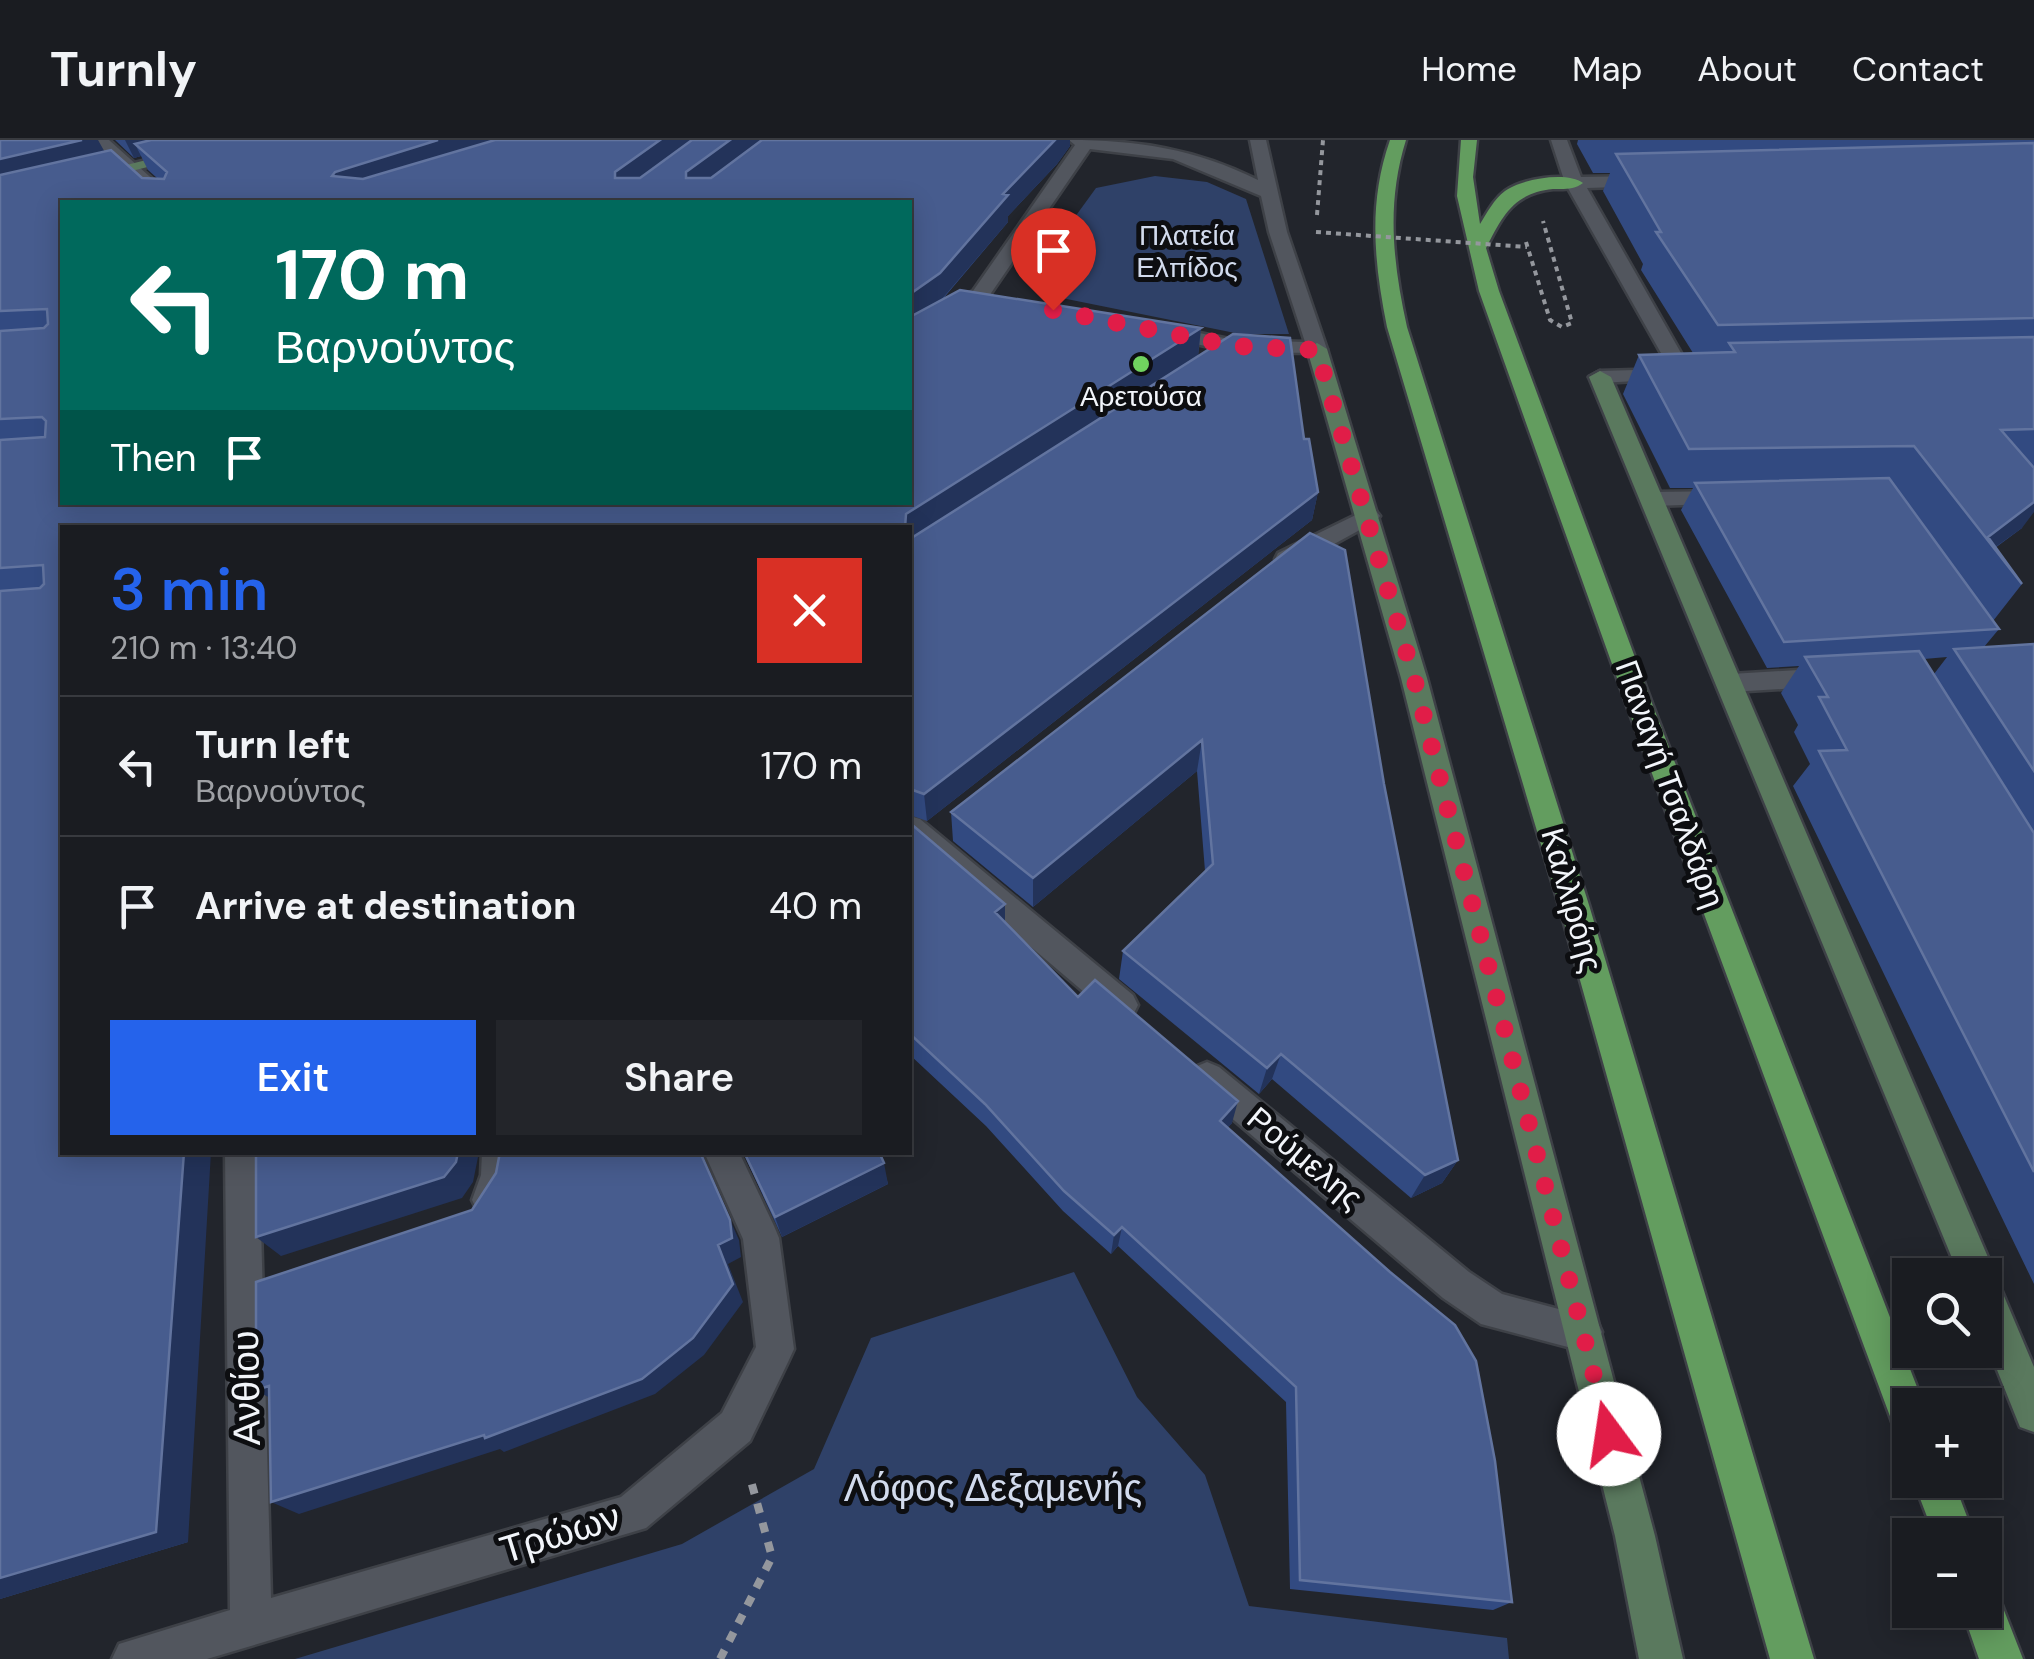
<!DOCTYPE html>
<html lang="en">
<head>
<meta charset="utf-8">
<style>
  body { margin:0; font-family:"DM Sans",sans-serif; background:#23252a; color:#f1f3f6; height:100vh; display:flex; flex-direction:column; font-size:38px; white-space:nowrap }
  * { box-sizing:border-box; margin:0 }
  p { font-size:32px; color:#9fa1a5 }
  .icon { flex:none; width:55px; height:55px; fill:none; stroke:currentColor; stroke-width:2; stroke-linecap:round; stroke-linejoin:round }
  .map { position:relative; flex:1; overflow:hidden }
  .panel { position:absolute; left:60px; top:385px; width:852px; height:630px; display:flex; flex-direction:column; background:#1a1c21; border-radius:0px; box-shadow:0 5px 25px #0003,0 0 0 2px #383a3f }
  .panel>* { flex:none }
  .guide { position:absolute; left:60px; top:60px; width:852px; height:305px; border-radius:0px; box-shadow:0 5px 25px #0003,0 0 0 2px #383a3f; background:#00695c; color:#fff; overflow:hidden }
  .controls { position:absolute; left:1892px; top:1118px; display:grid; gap:20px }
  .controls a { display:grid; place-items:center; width:110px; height:110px; border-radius:0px; background:#1a1c21; box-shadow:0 5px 25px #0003,0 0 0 2px #383a3f; font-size:50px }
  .pin { position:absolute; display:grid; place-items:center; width:85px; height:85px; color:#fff; margin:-102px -42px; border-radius:50% 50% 50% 0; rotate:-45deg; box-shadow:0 0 10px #0007 }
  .pin .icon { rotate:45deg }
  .me { position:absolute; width:110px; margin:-55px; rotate:346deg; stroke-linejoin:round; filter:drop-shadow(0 0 8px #0008) }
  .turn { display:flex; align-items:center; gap:35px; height:210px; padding:0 50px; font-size:45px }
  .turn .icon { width:130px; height:130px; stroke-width:2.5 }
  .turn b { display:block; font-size:70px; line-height:85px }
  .then { display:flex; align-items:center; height:95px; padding:0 50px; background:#0003; gap:20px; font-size:38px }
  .round { display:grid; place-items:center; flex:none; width:105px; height:105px; border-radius:0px; background:#23252a }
  .head { display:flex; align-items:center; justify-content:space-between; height:170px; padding:0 50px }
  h1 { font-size:60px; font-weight:600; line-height:75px; color:#2563eb }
  .cta { display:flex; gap:20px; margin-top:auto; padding:20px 50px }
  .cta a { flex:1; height:115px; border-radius:0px; background:#2563eb; color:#fff; font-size:40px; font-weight:600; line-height:115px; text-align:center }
  .cta a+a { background:#23252a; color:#f1f3f6 }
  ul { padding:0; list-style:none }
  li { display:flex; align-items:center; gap:30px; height:140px; padding:0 50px; border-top:2px solid #383a3f }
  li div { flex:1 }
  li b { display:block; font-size:38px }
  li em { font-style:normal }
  header { display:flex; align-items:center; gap:60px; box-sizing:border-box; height:140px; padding:0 50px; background:#1a1c21; border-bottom:2px solid #383a3f }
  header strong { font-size:48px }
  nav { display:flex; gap:55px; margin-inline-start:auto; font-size:35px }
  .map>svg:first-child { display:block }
  .green { fill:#2f4168 }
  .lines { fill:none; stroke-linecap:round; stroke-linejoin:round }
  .street-casing { stroke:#3e4147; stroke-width:5 }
  .secondary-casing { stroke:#3e4147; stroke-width:5 }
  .primary-casing { stroke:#3e4147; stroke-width:5 }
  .path-far1 { stroke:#94979d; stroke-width:4; stroke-dasharray:5 5; stroke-linecap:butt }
  .path { stroke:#94979d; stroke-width:8; stroke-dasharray:10 10; stroke-linecap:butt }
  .street { fill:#52565e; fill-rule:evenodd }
  .secondary { fill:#5a795e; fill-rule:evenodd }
  .primary { fill:#639d5f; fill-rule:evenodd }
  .path-bridge { stroke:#94979d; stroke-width:4; stroke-dasharray:5 5; stroke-linecap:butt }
  .wall { fill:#324a81; fill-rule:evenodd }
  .shaded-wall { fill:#23335a }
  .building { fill:#475c8e; stroke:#62749f; stroke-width:2.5 }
  .route { stroke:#e11d48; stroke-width:18; stroke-dasharray:0 32.4 }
  .poi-dot { fill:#70d35f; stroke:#0d0e11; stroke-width:4 }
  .labels { text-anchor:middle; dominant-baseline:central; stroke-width:10; stroke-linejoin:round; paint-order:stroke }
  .far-park-label { font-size:28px; fill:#d2dbed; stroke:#0d0e11 }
  .far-poi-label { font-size:28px; fill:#f2f5fa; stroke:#0d0e11 }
  .street-label { font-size:32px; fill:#f2f5fa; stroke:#0d0e11 }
  .near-street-label { font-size:38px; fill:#f2f5fa; stroke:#0d0e11 }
  .near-park-label { font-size:38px; fill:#d2dbed; stroke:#0d0e11 }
</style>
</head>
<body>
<header>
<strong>Turnly</strong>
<nav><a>Home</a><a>Map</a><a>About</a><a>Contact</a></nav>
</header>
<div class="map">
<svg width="2034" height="1519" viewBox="0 0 2034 1519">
  <rect width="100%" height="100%" fill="#22252c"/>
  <path class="green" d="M1155,36L1207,42L1246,59L1289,194H1240L1042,154L1027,143L1096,48Z
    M1074,1132L1137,1257L1205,1335L1249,1466L1507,1498L1509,1519H295L682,1404L814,1329L871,1198Z"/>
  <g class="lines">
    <g class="street-casing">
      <path id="street" d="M91,0H109L178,62H159Z
        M1069,0C1137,0 1196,9 1258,40L1250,0H1266L1287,92L1327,209L1324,213L1234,212L1153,195V187L1160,185L1234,200L1305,202L1269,92L1261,56L1173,19L1090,9L987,159L910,202V188L973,151L1075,5Z
        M1551,0H1567L1581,37L1646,36L1655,41L1646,46L1587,48L1693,234L1690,238L1600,243L1589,237L1600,231L1670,229L1565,43Z
        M1728,351L1736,353L1740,358L1736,363L1654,366L1642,359L1654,352Z
        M1368,369L1376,371L1380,376L1376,381L1296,425H1278L1275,419L1278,413Z
        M1831,528L1840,530L1844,537L1840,544L1831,546L1731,552L1722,550L1718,543L1722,536L1731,534Z
        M910,676L920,679L1133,855L1138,865L1133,875L1122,879L1111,875L910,704Z
        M1207,922L1219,927L1469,1132L1502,1154L1596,1179L1602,1192L1596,1205L1583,1211L1481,1184L1443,1158L1195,947L1190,937L1195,927Z
        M225,1012H259L271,1458L621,1357L722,1273L756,1207L743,1099L704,1012H739L774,1086L779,1098L794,1209L788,1222L750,1301L646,1388L207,1519H112L119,1504L230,1470Z
        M482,1012H516C515,1034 511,1052 502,1072L490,1077L478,1072L472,1060L481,1035Z"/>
    </g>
    <g class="secondary-casing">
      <path id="secondary" d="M227,0H257L91,41L82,36Z
        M1317,203L1327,209L1427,538L1655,1396L1683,1519H1639L1615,1396L1401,538L1307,209Z
        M1600,231L1611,237L1990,1122L1995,1135L1993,1140L1998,1142L2034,1227V1292L2020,1287L1985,1200V1135H1959L1589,237Z"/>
    </g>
    <g class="primary-casing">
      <path id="primary" d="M1390,0H1406C1386,64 1393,123 1407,187L1589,765L1814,1519H1770L1559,765L1387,187C1374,122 1368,63 1390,0Z
        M1461,0H1477L1473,37L1480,84C1487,73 1494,59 1505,51C1521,39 1567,31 1583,43C1574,50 1565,49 1553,49C1514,53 1503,75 1486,108L1499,151L1653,566L1924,1265H1910V1298L1896,1293L1891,1279L1627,566L1479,151L1457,56Z
        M1913,1340H1953L1974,1395H1934Z
        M1985,1450L1998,1455L2023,1519H1979L1962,1470H1985Z"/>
    </g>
    <path class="path-far1" d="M1317,75L1323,0
      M1526,102L1550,180L1562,187L1572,183L1543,81"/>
    <path class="path" d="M720,1519L772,1417L751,1341"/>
    <use href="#street" class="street"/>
    <use href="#secondary" class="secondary"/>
    <use href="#primary" class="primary"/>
    <path class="path-bridge" d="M1316,92L1527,107"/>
  </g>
  <path class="wall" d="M0,0L104,11L142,38H157L148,30L141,16L134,18L115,0H1070V6L1057,24L1008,76V82L942,160L1201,188L1198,216L1304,299L1318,352L1312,380L927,681L910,675V388H62L188,1402L0,1459ZM910,62V362H62Z
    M1578,0H2034V327L2022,388L1995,408L2022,444L1993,481L1999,489L1984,507L2034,504V1144L1793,646L1810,624L1794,592L1798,585L1781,553L1799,526L1767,528L1681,370L1693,348H1670L1623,254L1639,215L1693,213L1641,130L1643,124L1603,51L1610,33H1593L1577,4ZM1947,517L1934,534L1924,519Z
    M1310,393L1384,644L1458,1020L1442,1043L1411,1058L1272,939L1259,954L1119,839L1123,811L1205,731L1197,631L1033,767L953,701L951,672Z
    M910,683L1078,857L1232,983L1228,987L1512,1462L1493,1470L1290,1449L1286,1262L1118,1106L1111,1114L1063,1071L986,986L910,915Z
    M743,1012H879L888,1044L782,1097Z"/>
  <path class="shaded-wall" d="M82,0H98L111,23L0,49V19Z
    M125,0H211L135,4L141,16L134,18Z
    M438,0H532L343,62L332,36L335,32Z
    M660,0H701L622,59L615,38V32Z
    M730,0H770L692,59L686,38V32Z
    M1055,0H1070V6L1057,24L1008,76V82L941,160L910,183V154Z
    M1201,188L1198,216L910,401V388H905L906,374Z
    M1318,352L1312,380L927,681L924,654Z
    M2034,362V372L2022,388L1994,408L1986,398Z
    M1202,600L1197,631L1033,767V738Z
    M1005,764V790L995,772Z
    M1281,914L1272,939L1259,954L1267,928Z
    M1238,961L1232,983L1214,1002L1220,981Z
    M184,1012H211L188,1402L0,1459V1438Z
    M458,1012H479L473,1042L462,1058L281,1116L256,1097Z
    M700,1012L739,1100L741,1117L728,1124L743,1162L704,1215L655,1254L504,1312L500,1309L299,1374L271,1362L718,1105Z
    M1458,1020L1442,1043L1411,1058L1425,1035Z
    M884,1023L888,1044L782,1097L775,1077Z
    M1122,1087L1118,1106L1111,1114L1114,1095Z
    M269,1246L282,1265L256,1250Z"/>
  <path class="building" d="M0,0H82L0,19Z
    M151,0H438L335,32L332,36L363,39L495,0H660L615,32V38H640L692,0H730L686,32V38H711L762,0H1055L1003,54L1008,55L940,133L910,154V62H62V362H910V177L960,150L1201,188L906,374L905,388H62V1012H184L156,1392L0,1438V451L40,448L44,444L43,425L0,428V300L45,297L46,281L42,277L0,279V191L44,188L48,184L47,169L0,171V35L111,10L142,38L164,39L167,32L135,4Z
    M2034,3V178L1718,185L1656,92H1661L1616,14Z
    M1233,194L1290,198L1304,299H1309L1318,352L924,654L910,649V399Z
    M2034,197V289L2001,290L2034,328V362L1988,397L2022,444L1914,306L1689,309L1639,215L1735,212L1729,203Z
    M1889,338L1999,489L1784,502L1695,343Z
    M1310,393L1345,410L1384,644L1458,1020L1425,1035L1281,914L1267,928L1123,811L1213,724L1202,600L1033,738L951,672Z
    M2034,504V631L1954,509Z
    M1919,511L2034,693V1032L1819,611L1847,610L1819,557H1828L1805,517Z
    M910,683L1005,764L995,772L1078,857L1095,840L1238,961L1220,981L1390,1132L1455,1185L1476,1221L1495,1321L1512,1462L1300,1440L1296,1247L1122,1087L1114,1095L1064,1051L985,964L910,894Z
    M256,1012H458L456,1022L444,1037L256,1097Z
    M500,1012H700L730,1080L732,1098L718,1105L733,1144L693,1198L642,1239L485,1298L484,1295L271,1362L269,1246L256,1250V1142L472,1070L496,1033Z
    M744,1012H879L884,1023L775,1077Z"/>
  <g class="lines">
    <path class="route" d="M1053,170L1234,206L1317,210L1414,538L1609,1294"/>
  </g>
  <circle class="poi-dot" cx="1141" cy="224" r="10"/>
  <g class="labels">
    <g class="far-park-label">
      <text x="1187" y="95">Πλατεία<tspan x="1187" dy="32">Ελπίδος</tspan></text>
    </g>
    <g class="far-poi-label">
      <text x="1141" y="256">Αρετούσα</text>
    </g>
    <g class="street-label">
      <text transform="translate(1670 644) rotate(70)">Παναγή Τσαλδάρη</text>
      <text transform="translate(1572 760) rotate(74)">Καλλιρόης</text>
      <text transform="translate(1305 1018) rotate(40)">Ρούμελης</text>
    </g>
    <g class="near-street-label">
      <text transform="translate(246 1248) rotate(-91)">Ανθίου</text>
      <text transform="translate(560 1393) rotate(-17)">Τρώων</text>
    </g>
    <g class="near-park-label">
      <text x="993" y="1348">Λόφος Δεξαμενής</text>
    </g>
  </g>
</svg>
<div class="controls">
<a><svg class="icon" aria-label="search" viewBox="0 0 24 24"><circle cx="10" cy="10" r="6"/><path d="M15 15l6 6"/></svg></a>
<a>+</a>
<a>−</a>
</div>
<div class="pin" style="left:1053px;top:170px;background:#d93025"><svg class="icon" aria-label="arrive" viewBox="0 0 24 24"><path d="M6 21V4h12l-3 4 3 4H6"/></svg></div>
<svg class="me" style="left:1609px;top:1294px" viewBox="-20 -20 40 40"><circle r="19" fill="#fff"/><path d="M0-13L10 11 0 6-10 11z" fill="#e11d48"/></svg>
<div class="guide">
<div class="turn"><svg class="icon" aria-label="left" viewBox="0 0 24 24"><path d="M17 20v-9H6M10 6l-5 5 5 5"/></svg><div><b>170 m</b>Βαρνούντος</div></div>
<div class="then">Then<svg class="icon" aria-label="arrive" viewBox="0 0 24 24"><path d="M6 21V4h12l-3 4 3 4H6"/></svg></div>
</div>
<section class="panel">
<div class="head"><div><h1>3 min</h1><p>210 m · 13:40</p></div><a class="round" style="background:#d93025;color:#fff"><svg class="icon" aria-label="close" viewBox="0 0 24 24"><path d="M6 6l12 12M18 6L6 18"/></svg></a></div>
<ul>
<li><svg class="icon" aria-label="left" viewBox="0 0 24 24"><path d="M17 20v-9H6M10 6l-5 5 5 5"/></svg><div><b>Turn left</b><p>Βαρνούντος</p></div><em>170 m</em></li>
<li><svg class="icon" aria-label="arrive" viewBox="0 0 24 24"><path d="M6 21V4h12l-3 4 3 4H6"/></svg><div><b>Arrive at destination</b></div><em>40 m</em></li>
</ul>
<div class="cta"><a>Exit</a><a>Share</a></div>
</section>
</div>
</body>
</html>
